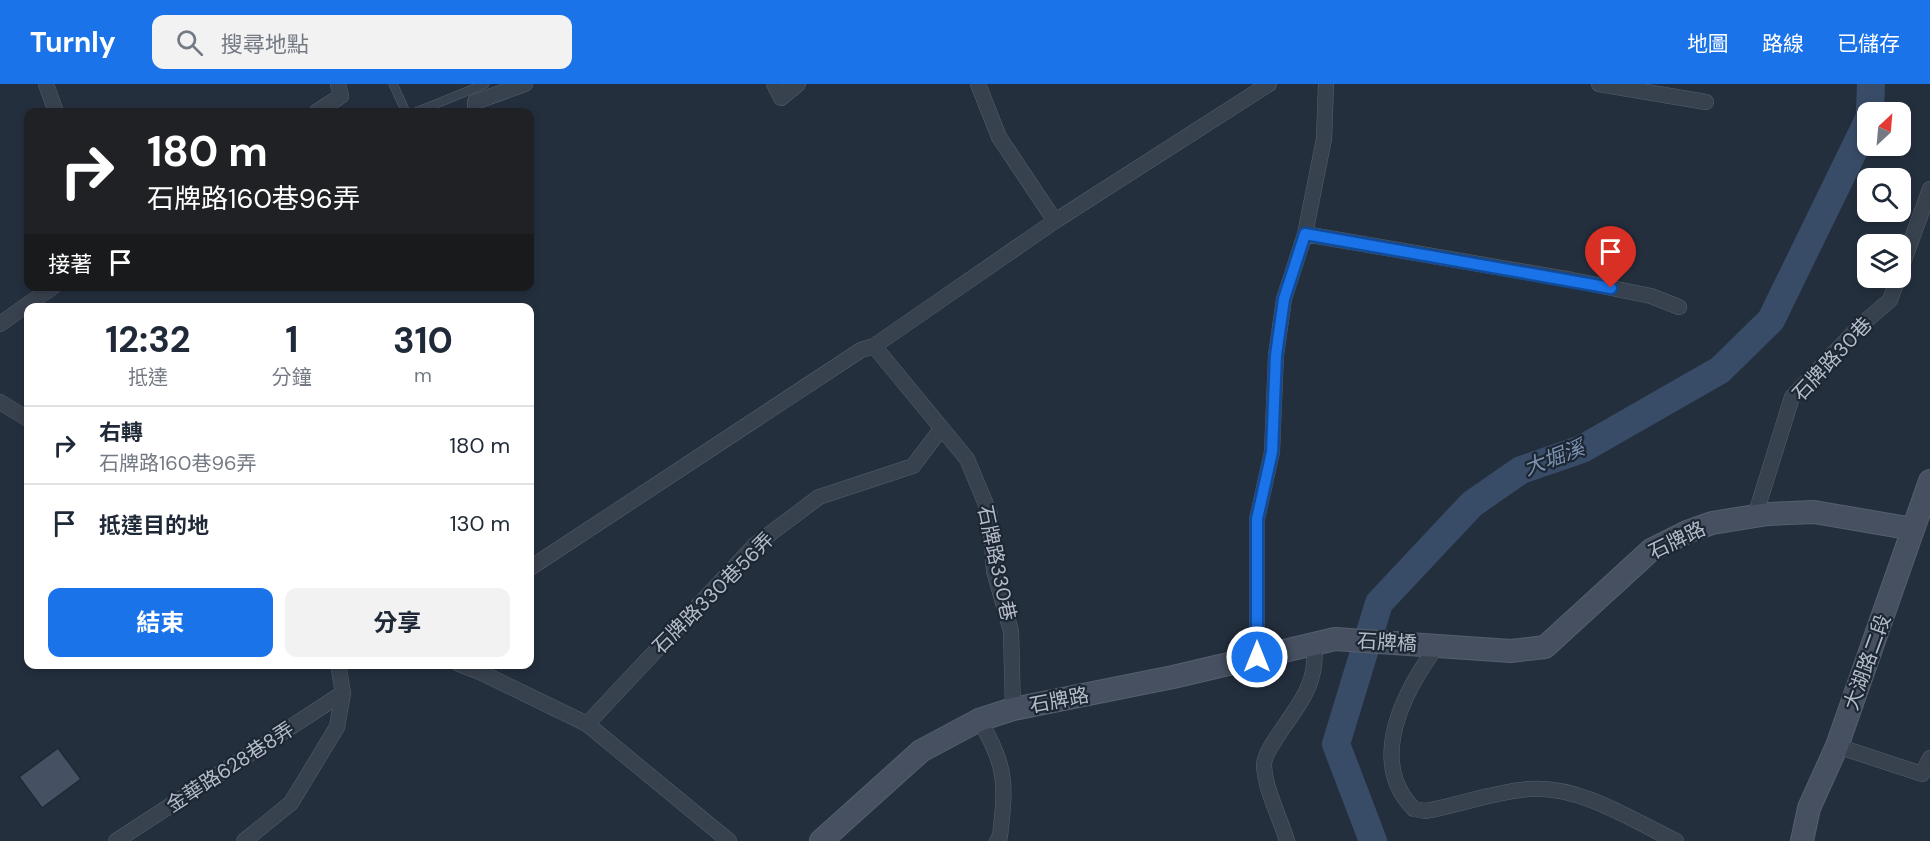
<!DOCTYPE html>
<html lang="zh-TW">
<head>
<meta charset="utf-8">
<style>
  body { margin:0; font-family:"DM Sans","Noto Sans TC",sans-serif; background:#f2f2f3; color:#1f2937; height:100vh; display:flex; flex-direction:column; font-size:22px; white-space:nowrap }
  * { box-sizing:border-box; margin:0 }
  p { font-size:20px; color:#747a83 }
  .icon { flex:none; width:33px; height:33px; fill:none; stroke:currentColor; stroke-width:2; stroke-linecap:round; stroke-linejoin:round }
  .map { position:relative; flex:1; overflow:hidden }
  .details { position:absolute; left:24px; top:219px; width:510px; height:366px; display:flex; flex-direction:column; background:#fff; border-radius:12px; box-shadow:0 3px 9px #0003 }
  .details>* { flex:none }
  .hud { position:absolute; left:24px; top:24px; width:510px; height:183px; border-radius:12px; box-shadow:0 3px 9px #0003; background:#202124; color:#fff; overflow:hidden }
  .needle { width:39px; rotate:26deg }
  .fabs { position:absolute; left:1857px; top:18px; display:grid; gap:12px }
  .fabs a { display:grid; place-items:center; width:54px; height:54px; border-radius:12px; background:#fff; box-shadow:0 3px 9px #0003; font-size:30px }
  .pin { position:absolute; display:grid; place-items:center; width:51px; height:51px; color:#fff; margin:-62px -26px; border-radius:50% 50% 50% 0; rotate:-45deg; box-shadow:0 0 6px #0007 }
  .pin .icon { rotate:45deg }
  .me { position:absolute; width:66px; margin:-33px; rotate:0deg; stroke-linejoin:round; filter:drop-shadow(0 0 4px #0008) }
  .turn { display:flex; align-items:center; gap:21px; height:126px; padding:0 24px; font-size:27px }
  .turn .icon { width:78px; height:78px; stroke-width:2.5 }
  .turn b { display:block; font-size:42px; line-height:51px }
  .then { display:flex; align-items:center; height:57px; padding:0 24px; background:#0003; gap:12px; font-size:22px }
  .eta { display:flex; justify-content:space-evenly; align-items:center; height:102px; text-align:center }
  .eta b { font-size:36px; font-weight:700; line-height:42px }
  .button { display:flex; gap:12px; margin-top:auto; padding:12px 24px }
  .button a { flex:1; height:69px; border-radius:12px; background:#1a73e8; color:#fff; font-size:24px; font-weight:700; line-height:69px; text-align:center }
  .button a+a { background:#f2f2f3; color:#1f2937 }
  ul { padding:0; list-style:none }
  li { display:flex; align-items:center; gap:18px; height:78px; padding:0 24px; border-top:2px solid #e0e1e3 }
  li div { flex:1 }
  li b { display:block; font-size:22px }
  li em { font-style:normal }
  header { display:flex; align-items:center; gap:36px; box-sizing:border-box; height:84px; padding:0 30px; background:#1a73e8; color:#fff }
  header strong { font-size:28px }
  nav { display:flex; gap:33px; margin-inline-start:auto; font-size:21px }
  .search { width:420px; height:54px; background:#f2f2f3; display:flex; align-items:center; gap:15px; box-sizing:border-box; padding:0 21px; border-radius:12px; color:#747a83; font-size:22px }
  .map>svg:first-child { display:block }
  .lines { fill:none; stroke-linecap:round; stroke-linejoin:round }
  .river { stroke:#394c67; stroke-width:28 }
  .building { fill:#455162; stroke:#1f2835; stroke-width:1.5 }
  .lane-casing { stroke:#565f6c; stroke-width:9 }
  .street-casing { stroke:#565f6c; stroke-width:16 }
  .secondary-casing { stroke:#565f6c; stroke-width:24 }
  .lane { stroke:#38414e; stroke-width:8 }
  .street { stroke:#38414e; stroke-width:15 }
  .secondary { stroke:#465061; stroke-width:22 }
  .route-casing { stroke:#114b97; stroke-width:15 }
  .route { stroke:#1a73e8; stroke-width:10 }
  .labels { text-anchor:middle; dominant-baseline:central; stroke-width:4.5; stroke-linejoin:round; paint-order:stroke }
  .street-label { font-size:20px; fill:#b4bcc9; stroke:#1d2633 }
  .water-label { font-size:21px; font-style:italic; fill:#7c92b1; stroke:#1d2633 }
</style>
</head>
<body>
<header>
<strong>Turnly</strong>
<div class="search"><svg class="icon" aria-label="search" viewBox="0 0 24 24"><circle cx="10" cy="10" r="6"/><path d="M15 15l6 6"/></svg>搜尋地點</div>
<nav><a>地圖</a><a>路線</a><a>已儲存</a></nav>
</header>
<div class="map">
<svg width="1930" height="757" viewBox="0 0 1930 757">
  <rect width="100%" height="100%" fill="#242f3e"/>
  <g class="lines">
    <path class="river" d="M1870,28L1871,0
      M1373,757L1336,660L1379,519L1472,420L1521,386L1582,365L1720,286L1771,236L1868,37"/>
  </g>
  <path class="building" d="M58,664L81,695L42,724L19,693Z"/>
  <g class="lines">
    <g class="lane-casing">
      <path id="lane" d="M393,0L406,28
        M416,28L485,0"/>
    </g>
    <g class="street-casing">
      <path id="street" d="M46,0L56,28
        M774,0L781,14L798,0
        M978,0L999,53L1055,137
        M1599,0L1706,18
        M316,28L341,12L338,0
        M475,28V18L525,0
        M1305,150L1572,196L1651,212L1679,223
        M1900,187L1930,105
        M0,240L54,202
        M874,262L967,375L990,430L994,487L1011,547L1013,625
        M0,318L28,335
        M1755,432L1792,313L1860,242L1890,216L1898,194
        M530,484L861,266L874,262L1055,137L1269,0
        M1438,561C1405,605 1366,677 1414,725L1425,727C1459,721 1494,708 1529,705C1580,701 1632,736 1676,757
        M1257,573V435L1272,368L1276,271L1284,215L1305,150L1324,55L1326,0
        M459,580L480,588L587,640L729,757
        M979,636C1007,681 1006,701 1000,752L997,757
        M587,640L755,461L819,413L913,382L941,345
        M1837,662L1922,690L1930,674
        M116,757L343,609
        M244,757L291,719L337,643L343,609L338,580
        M1287,757C1280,733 1265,706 1264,681C1264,674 1271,662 1275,656C1296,623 1319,602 1314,560"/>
    </g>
    <g class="secondary-casing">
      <path id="secondary" d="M821,757L921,667L979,636L1013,625L1173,593L1335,555L1511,567L1545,563L1651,466L1687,448L1712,439L1768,430L1814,428L1913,445
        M1802,757L1809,724L1837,662L1930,397"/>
    </g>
    <use href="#lane" class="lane"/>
    <use href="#street" class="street"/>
    <use href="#secondary" class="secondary"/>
  </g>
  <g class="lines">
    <g class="route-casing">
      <path id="route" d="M1257,573V435L1272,368L1276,271L1284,215L1305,150L1611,204"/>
    </g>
    <use href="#route" class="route"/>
  </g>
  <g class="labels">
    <g class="street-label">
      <text transform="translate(1832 275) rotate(-47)">石牌路30巷</text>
      <text transform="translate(1677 456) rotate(-26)">石牌路</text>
      <text transform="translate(997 479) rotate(78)">石牌路330巷</text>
      <text transform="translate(713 509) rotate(-45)">石牌路330巷56弄</text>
      <text transform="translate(1387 558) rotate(3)">石牌橋</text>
      <text transform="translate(1867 578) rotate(-70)">大湖路二段</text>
      <text transform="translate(1059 616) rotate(-11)">石牌路</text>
      <text transform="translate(230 683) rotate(-33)">金華路628巷8弄</text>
    </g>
    <g class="water-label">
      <text transform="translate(1554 374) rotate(-21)">大堀溪</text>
    </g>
  </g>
</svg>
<div class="fabs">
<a><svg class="needle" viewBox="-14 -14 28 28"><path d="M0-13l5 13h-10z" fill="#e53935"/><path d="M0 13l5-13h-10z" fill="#747a83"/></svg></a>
<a><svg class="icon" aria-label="search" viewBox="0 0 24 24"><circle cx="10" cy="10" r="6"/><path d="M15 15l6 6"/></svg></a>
<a><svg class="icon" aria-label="layers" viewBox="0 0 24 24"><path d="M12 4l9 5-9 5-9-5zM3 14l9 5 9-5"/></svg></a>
</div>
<div class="pin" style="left:1611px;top:204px;background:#d93025"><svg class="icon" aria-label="arrive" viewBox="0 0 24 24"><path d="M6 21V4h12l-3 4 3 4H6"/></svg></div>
<svg class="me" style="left:1257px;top:573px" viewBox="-20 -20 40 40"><circle r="17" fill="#1a73e8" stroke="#fff" stroke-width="3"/><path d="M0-11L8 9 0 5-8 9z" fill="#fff"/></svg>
<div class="hud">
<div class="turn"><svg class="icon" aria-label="right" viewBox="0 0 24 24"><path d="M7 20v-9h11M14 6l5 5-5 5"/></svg><div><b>180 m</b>石牌路160巷96弄</div></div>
<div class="then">接著<svg class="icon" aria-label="arrive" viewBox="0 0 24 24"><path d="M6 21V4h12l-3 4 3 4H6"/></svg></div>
</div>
<section class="details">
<div class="eta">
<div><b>12:32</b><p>抵達</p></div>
<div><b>1</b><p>分鐘</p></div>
<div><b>310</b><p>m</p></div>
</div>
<ul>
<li><svg class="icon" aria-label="right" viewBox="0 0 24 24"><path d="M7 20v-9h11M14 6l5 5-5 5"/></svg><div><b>右轉</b><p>石牌路160巷96弄</p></div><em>180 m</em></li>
<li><svg class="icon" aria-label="arrive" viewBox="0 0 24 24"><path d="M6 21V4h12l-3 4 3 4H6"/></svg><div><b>抵達目的地</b></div><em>130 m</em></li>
</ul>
<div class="button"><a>結束</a><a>分享</a></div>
</section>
</div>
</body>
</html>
